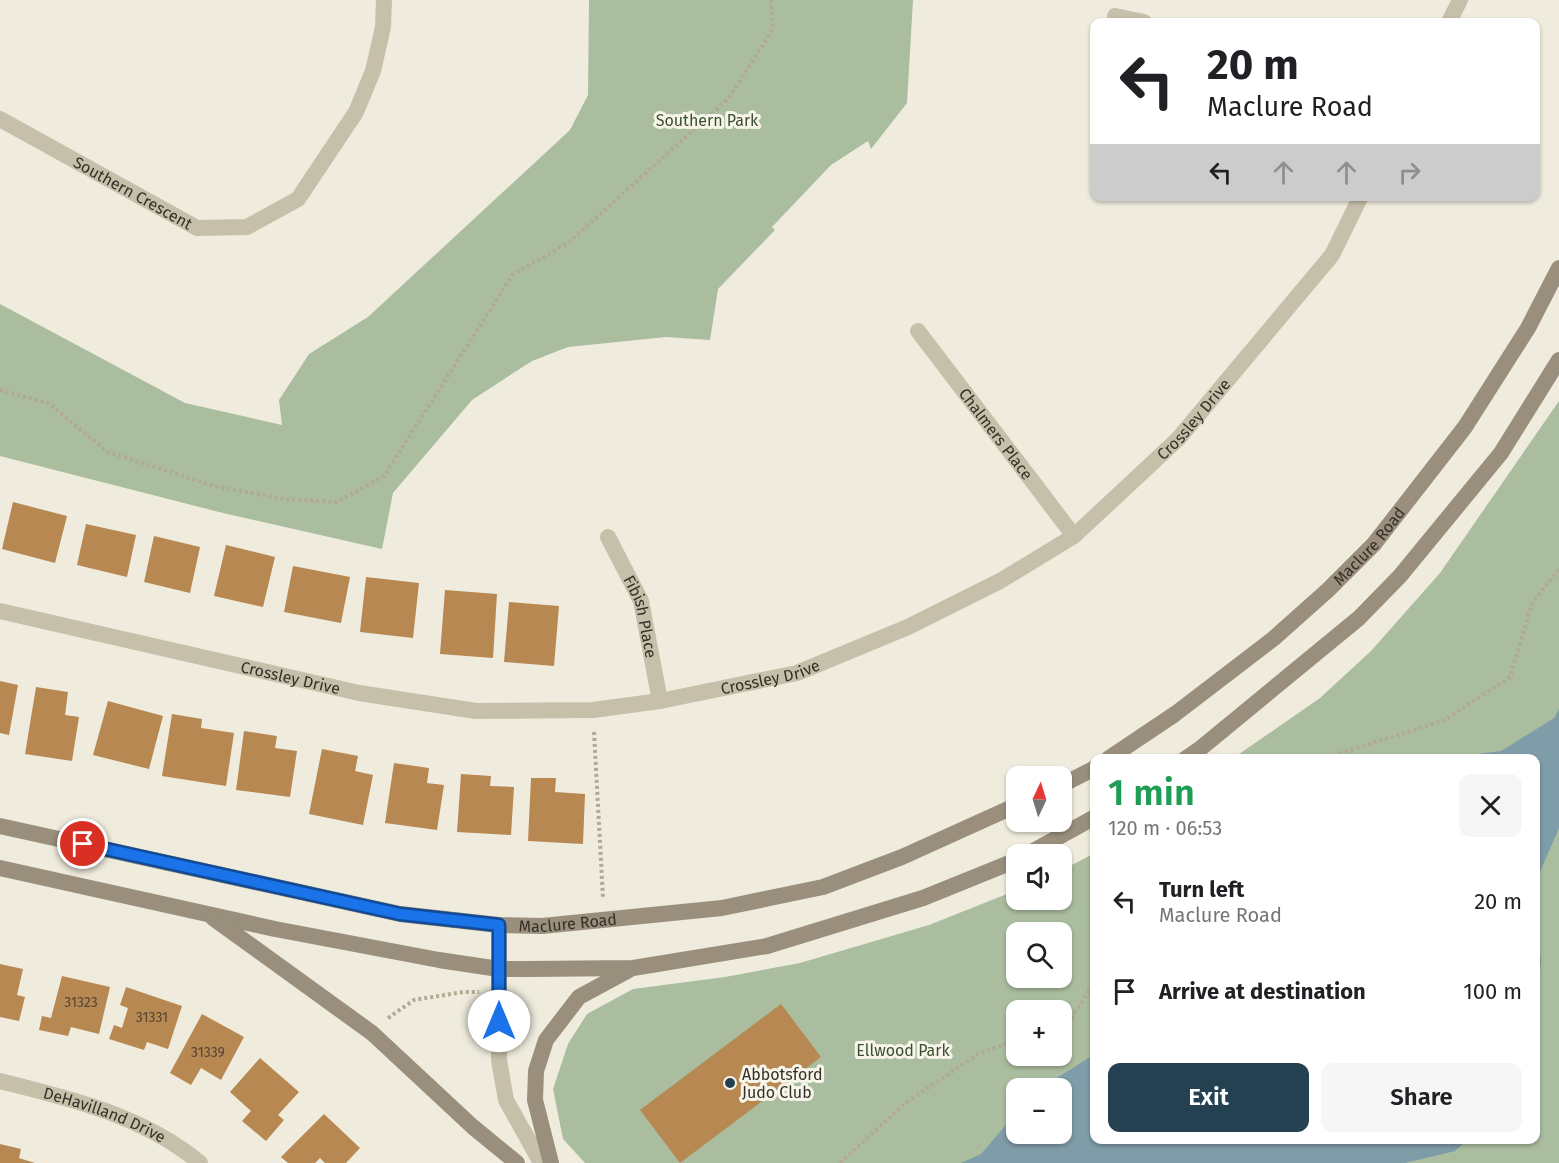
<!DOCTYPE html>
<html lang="en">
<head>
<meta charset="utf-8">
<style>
  body { margin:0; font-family:"Fira Sans",sans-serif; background:#f6f6f6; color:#202124; height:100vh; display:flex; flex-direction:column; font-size:22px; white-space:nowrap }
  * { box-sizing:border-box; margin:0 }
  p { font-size:20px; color:#757577 }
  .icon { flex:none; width:33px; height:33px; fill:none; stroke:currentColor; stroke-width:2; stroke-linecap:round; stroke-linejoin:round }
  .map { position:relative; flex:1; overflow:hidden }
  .details { position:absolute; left:1090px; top:754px; width:450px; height:390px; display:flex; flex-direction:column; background:#fff; border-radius:12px; box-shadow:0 2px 4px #0004 }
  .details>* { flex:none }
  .guide { position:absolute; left:1090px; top:18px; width:450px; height:183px; border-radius:12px; box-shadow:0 2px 4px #0004; background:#fff; color:#202124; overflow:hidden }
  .needle { width:39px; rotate:4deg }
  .fabs { position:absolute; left:1006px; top:766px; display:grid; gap:12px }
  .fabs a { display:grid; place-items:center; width:66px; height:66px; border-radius:12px; background:#fff; box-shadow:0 2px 4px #0004; font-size:30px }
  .pin { position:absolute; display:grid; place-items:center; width:51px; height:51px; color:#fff; margin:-26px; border:3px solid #fff; border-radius:50%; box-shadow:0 2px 6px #0007 }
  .me { position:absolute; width:66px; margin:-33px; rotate:0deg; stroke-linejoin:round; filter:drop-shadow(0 0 4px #0008) }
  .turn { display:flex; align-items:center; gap:21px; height:126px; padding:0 18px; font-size:27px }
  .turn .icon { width:78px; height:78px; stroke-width:2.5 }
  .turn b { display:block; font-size:42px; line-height:51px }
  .lanes { display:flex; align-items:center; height:57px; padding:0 18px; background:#0003; justify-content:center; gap:30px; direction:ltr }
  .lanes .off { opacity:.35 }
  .round { display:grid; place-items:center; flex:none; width:63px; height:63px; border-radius:12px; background:#f6f6f6 }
  .overview { display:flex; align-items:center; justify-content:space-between; height:102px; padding:0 18px }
  h1 { font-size:36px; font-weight:600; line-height:45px; color:#1e9e55 }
  .button { display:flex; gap:12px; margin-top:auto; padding:12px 18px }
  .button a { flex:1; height:69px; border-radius:12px; background:#234151; color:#fff; font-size:24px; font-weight:600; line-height:69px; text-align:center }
  .button a+a { background:#f6f6f6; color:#202124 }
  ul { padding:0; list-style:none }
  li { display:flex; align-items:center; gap:18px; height:90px; padding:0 18px }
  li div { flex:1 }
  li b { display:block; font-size:22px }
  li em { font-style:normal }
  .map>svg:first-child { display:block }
  .green { fill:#aabd9f; fill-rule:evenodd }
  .water { fill:#7f9ca9 }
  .building { fill:#b88852 }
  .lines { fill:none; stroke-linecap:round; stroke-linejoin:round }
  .path { stroke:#b2a995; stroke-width:4; stroke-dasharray:3 3; stroke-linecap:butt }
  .minor { stroke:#c6bfaa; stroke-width:16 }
  .tertiary { stroke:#c6bfaa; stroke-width:16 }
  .secondary { stroke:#998f7c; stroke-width:16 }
  .route-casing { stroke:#114b97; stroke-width:15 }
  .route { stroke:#1a73e8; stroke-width:10 }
  .poi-dot { fill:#234151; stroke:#f7f5e9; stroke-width:2 }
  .labels { text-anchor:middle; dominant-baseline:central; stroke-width:6; stroke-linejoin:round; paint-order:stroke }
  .number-label { font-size:14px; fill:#554633 }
  .park-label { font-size:16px; fill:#3b502f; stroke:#f7f5e9 }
  .street-label { font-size:16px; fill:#343029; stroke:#f7f5e9 }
  .poi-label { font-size:16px; fill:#343029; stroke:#f7f5e9; text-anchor:start }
</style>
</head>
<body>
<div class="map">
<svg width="1559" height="1163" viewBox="0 0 1559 1163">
  <rect width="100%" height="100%" fill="#efecdd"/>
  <path class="green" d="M589,0H913L907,103L871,149L868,141L831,165L772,227L775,230L718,289L710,340L666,337L568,347L532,361L472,400L393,493L382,549L223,513L0,456V304L185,403L282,425L279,400L309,354L368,317L570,130L588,95Z
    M1559,401V1163H585L563,1139L553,1089L568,1044L587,1014L633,989L725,977L800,963L929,925L1017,890V900H1062V870L1095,853V1140H1536V759H1232L1320,698L1371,651L1440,573ZM1017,933H1062V978H1017ZM1017,1011H1062V1056H1017ZM1017,1089H1062V1134H1017Z"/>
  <path class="water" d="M1559,709V828L1536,881V759H1439L1501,751L1554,718Z
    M1536,925L1541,960L1536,1008Z
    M1095,1054V1140H1467L1455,1151L1405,1163H961L981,1154L1017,1112V1134H1062V1089H1039Z"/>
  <path class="building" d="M13,502L67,516L55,563L2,549Z
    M86,524L136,535L127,577L77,565Z
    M154,536L200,547L190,593L144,582Z
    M226,545L275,557L263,607L214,596Z
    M293,566L350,577L341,623L284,612Z
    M366,577L419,583L413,638L360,632Z
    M445,590L497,594L493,658L440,654Z
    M509,602L559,606L554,666L504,662Z
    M0,681L18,685L9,735L0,733Z
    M36,687L68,692L65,715L79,717L72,761L25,754Z
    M108,701L163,716L149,769L93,755Z
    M172,714L202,719L201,728L234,733L226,786L162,776Z
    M244,731L277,736L275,748L297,751L290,797L236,790Z
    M322,749L358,756L355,771L373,775L363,825L309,814Z
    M394,763L429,768L427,783L444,785L437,830L385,823Z
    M461,774L491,776L490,786L514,787L511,835L457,832Z
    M531,778H556L555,792L585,794L583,844L528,841Z
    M0,964L23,969L17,995L25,997L19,1021L0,1017Z
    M62,976L110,987L99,1034L71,1027L68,1036L39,1030L42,1016L51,1018Z
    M126,987L182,1006L168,1049L147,1042L144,1050L109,1039L114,1025L122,1028L128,1008L120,1005Z
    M781,1004L821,1057L680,1163L640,1110Z
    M202,1014L244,1037L221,1080L201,1068L191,1085L170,1073Z
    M260,1058L299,1092L278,1115L284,1120L266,1141L242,1121L251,1111L230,1092Z
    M324,1114L360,1148L346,1163H325L320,1158L315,1163H288L281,1157Z
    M0,1144L21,1149L19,1158L35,1163H0Z"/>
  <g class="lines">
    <path class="path" d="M0,390L48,403L108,452L214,486L284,499L337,502L384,476L513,274L568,243L729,98L773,29L771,0
      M594,732L603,898
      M1322,759L1445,720L1510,677L1532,603L1559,569
      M388,1018L414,1000L463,992H479
      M1062,1025L1069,1022L1095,982
      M840,1163L904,1104L978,1054L1017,1040"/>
    <g class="minor">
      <path d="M1115,16L1144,22"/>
      <path d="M1449,22L1460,0"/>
      <path id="s1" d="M0,119L197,228L247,227L298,199L356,112L373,71L383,27L384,0"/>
      <path id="s2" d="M918,331L1074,536"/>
      <path id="s3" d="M608,537L641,601L660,701"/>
      <path id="s4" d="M0,611L359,693L476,711L593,710L660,701L797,673L908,627L1000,581L1074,536L1178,439L1332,255L1361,196"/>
      <path id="s5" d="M0,1081C69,1098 144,1116 200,1163"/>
    </g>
    <path class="tertiary" d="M499,925V1060L506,1100L541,1163"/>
    <g class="secondary">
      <path id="s6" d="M1108,759L1175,714L1273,639L1328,590L1374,544L1465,427L1528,328L1559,268"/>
      <path d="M1185,759L1201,748L1359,618L1400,576L1501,453L1559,360"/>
      <path d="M1062,785L1095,768"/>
      <path id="s7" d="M0,826L400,914L499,925L542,926L722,908L823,887L902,857L1017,805"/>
      <path d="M1026,855L1095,817"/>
      <path d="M0,868L275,929L439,960L499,969H530L633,968L767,946L923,898L1017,860"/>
      <path d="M213,918L372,1033L473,1127L517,1163"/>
      <path d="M551,1163L535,1100L536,1071L546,1040L579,997L629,970"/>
    </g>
  </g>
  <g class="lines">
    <g class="route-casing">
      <path id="route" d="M83,844L400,914L499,925V1021"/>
    </g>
    <use href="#route" class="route"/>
  </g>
  <circle class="poi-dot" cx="730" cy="1083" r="6"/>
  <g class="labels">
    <g class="number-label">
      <text x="81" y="1002">31323</text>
      <text x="152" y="1017">31331</text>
      <text x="208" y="1052">31339</text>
    </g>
    <g class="park-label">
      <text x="707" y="120">Southern Park</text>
      <text x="903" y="1050">Ellwood Park</text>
    </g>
    <g class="street-label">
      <text stroke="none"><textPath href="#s1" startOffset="152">Southern Crescent</textPath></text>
      <text stroke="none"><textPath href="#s4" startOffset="1288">Crossley Drive</textPath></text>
      <text stroke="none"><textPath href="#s2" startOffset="129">Chalmers Place</textPath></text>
      <text stroke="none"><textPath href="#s6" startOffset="338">Maclure Road</textPath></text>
      <text stroke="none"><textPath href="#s3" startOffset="87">Fibish Place</textPath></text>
      <text stroke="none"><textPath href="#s4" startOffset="784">Crossley Drive</textPath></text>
      <text stroke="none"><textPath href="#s4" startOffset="298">Crossley Drive</textPath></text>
      <text stroke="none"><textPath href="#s7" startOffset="578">Maclure Road</textPath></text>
      <text stroke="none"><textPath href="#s5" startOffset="110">DeHavilland Drive</textPath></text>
    </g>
    <g class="poi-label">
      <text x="742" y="1074">Abbotsford<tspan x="742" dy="18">Judo Club</tspan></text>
    </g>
  </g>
</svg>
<div class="fabs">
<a><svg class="needle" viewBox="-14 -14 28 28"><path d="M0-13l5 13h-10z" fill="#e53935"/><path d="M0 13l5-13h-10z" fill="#757577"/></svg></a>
<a><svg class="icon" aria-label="sound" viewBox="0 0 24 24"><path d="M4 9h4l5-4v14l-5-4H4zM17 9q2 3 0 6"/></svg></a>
<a><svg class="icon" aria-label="search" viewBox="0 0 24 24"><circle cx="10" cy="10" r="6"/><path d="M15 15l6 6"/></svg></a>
<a>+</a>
<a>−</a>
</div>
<div class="pin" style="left:83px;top:844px;background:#d93025"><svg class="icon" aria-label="arrive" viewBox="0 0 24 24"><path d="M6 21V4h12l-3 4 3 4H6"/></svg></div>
<svg class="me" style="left:499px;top:1021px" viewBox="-20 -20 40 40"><circle r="19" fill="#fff"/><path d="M0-13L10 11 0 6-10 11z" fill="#1a73e8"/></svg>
<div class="guide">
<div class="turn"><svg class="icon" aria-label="left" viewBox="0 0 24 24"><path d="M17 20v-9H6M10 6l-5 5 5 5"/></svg><div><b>20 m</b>Maclure Road</div></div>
<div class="lanes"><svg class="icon" aria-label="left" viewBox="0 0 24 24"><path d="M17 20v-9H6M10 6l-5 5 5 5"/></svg><svg class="icon off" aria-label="ahead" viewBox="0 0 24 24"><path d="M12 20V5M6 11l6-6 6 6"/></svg><svg class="icon off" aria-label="ahead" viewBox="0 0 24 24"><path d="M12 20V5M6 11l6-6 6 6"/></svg><svg class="icon off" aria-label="right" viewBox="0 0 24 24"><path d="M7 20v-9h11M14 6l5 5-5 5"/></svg></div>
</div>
<section class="details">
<div class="overview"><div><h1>1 min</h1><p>120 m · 06:53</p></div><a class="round"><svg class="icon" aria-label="close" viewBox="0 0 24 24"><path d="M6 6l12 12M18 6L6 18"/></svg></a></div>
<ul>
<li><svg class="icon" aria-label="left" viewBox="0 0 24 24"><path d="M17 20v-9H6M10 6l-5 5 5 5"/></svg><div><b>Turn left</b><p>Maclure Road</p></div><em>20 m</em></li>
<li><svg class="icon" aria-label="arrive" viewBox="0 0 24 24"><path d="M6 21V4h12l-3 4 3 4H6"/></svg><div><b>Arrive at destination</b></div><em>100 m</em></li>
</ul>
<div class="button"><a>Exit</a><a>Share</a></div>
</section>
</div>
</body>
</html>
